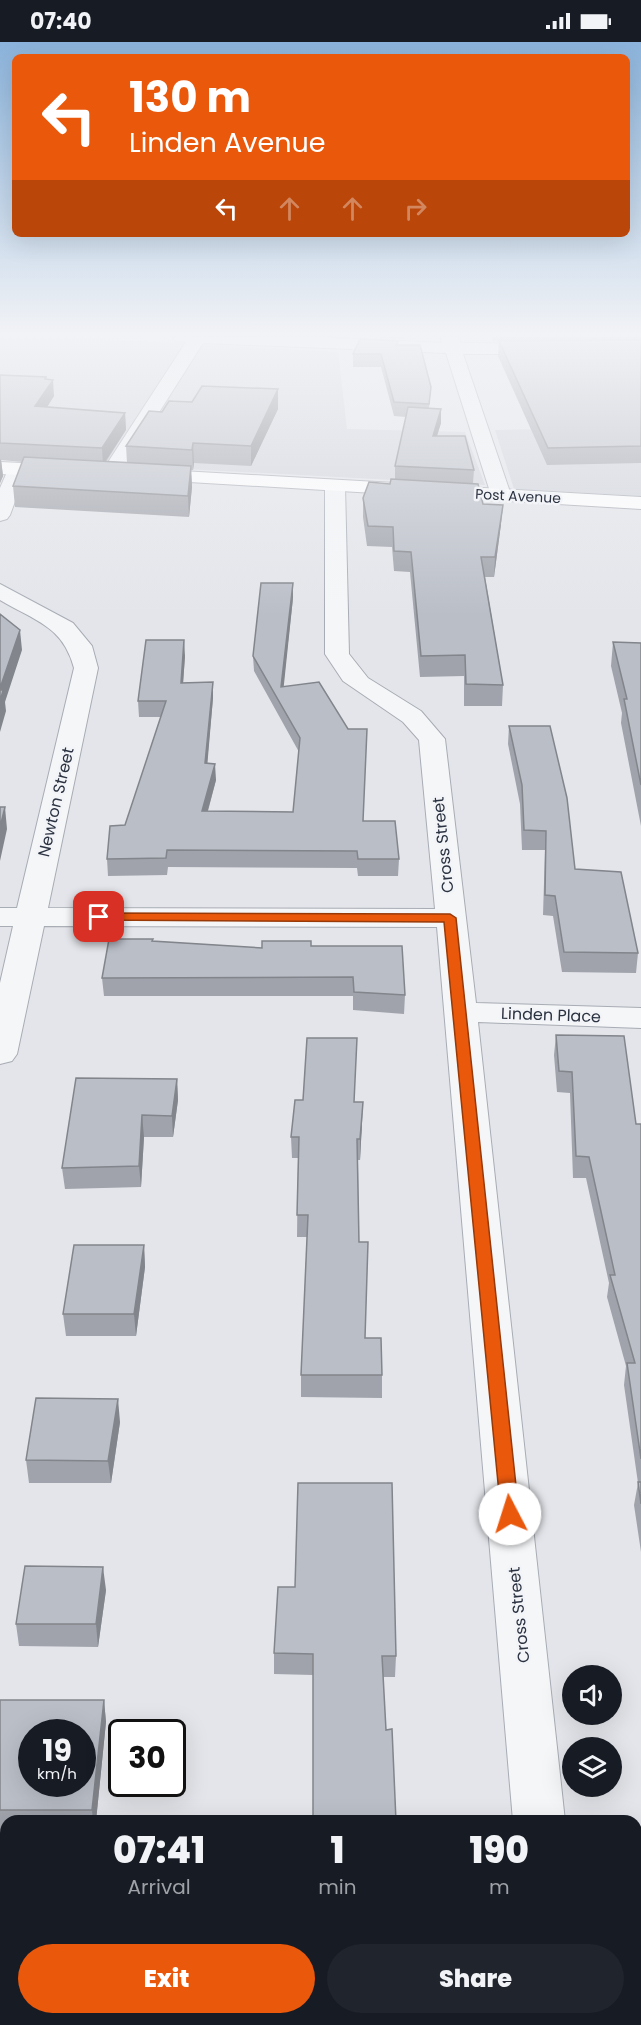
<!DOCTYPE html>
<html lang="en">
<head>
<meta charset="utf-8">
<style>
  body { margin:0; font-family:Poppins,sans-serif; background:#20242c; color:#f1f3f6; height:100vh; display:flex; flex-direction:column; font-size:22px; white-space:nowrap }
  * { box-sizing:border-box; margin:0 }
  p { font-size:20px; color:#9ea1a6 }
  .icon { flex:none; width:33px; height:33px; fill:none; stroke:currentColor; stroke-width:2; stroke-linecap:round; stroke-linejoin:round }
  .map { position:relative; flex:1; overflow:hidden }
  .sheet { position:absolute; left:0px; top:1773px; width:642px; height:210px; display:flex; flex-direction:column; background:#171b24; border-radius:18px 18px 0 0; box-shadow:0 6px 24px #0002 }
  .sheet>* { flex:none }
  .hud { position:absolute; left:12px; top:12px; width:618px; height:183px; border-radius:9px; box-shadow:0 6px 24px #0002; background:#ea580c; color:#fff; overflow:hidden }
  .tools { position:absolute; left:562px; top:1623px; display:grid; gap:12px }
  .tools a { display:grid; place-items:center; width:60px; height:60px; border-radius:50%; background:#171b24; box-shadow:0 6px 24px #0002; font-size:30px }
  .speed { position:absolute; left:18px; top:1677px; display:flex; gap:12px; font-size:30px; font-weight:700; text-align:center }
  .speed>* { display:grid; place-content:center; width:78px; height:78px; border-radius:50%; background:#171b24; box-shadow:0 6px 24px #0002; line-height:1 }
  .speed small { font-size:15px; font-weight:400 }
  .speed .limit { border:3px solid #111; border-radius:9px; background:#fff; color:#111 }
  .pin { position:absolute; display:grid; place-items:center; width:51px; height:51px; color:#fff; margin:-26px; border-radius:12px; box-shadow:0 3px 9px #0006 }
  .me { position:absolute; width:66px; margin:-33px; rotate:355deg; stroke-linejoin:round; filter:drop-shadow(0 0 4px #0008) }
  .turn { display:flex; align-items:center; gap:21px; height:126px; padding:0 18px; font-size:27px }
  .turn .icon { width:78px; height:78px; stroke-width:2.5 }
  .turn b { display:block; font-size:42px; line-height:51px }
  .lanes { display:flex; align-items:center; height:57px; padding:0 18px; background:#0003; justify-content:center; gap:30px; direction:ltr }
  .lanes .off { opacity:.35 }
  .eta { display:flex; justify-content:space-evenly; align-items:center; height:102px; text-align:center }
  .eta b { font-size:36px; font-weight:800; line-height:42px }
  .cta { display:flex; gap:12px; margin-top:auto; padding:12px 18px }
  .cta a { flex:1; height:69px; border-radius:36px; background:#ea580c; color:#fff; font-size:24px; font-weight:800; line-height:69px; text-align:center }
  .cta a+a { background:#20242c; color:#f1f3f6 }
  .status { display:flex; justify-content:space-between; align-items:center; height:42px; padding:0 30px; background:#171b24; direction:ltr }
  .status svg { height:16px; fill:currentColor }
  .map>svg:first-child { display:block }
  .built { fill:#d1d4dc }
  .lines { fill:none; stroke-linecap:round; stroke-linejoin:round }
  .street-casing { stroke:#a8acb4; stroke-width:2 }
  .secondary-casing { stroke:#a8acb4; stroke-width:2 }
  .street { fill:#f5f6f8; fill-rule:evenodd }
  .secondary { fill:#fff; fill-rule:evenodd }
  .wall { fill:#a0a3ab }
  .shaded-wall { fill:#82858b }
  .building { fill:#babec7; stroke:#82858b; stroke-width:1.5; fill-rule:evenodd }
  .route { fill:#ea580c; stroke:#983908; stroke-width:1.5 }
  .labels { text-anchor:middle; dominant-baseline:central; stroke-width:5; stroke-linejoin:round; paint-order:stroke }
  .far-street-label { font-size:14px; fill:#2b3241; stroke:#f2f4f7 }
  .street-label { font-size:16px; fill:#2b3241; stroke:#f2f4f7 }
</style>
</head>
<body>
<div class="status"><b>07:40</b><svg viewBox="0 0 49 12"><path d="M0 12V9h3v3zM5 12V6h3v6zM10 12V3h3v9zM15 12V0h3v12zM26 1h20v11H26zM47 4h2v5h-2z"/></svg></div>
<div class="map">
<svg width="641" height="1983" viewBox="0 0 641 1983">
  <rect width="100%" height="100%" fill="#e3e5ea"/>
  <path class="built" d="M0,295H66L338,310L347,387L465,390L485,443L0,417Z
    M641,381V454L514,447L495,388L593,386Z"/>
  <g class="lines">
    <g class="street-casing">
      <path id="street" d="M173,295H316L442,301L441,295H458L460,301L543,302L552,307L543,312H463L511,453L508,457H494L491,453L446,311L203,301L118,435H104L101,431L186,300L175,299Z
        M17,421L24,423L27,427L10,473L7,477L0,479V446L10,423Z
        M335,438L342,440L345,444L349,612L368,636L421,669L445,697L476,961L641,966V986L478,980L565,1779H513L437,885L44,884L17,1012L12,1019L0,1022V941L13,884H0V866H17L74,626C63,584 35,579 0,558V542L73,581L92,604L98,626L48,866L435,867L419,698L403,680L343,639L325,612V444L328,440Z
        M530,1977H586L587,1983H531Z"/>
    </g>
    <g class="secondary-casing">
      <path id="secondary" d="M0,420L64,423L71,425L74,429L71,433L64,435L0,432Z
        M146,427L641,455V467L139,437L136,433L139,429Z"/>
    </g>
    <use href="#street" class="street"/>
    <use href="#secondary" class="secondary"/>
  </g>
  <path class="wall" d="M373,295H404L403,297Z
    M492,295H641V421L547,423L498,314L499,299H493Z
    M398,299V303L431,345L429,366L441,367V381L437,394L474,428L473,441L483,462L501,482L494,535H485L503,643L502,664H464V634L420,635L410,530L394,529L392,505L367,504L363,475V456L390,442L395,437V424L406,375L394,374L381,325H353V312Z
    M0,333L46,335L54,354L47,365L125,371L126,388L106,420L127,421L126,404L162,370L278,367L251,424L194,421L193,428H191L192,445L189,475L15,465L13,444L23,420L1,418L3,434L0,441Z
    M293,556L283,645L364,779L399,817L398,834H358L357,826L168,825L167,833L108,834L107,817L125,783L161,675H139L138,659L185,614L183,641L213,640V656L207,721L216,738L208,769L293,770L299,710L254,629L253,614Z
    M613,600L641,601V784L621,681L622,671L611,624Z
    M509,684L575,827L638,911L636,931L562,930L553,874L543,873L545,808H522L520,762L508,702Z
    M153,899L262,906L311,904L405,953L404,972L353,968V954H104L102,936Z
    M556,993L636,1082H641V1510L634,1463L638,1441L624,1343L626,1324L607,1255L609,1241L586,1136H573L570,1051L557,1050L554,1013Z
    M177,1037L178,1058L173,1095H144L141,1145L65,1147L62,1126Z
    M355,1060L362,1081L360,1118H358L359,1200L365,1296L382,1333V1356L301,1355V1333L307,1195H297L298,1116H292L291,1095Z
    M144,1203L145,1225L136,1294H66L63,1272Z
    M120,1380L111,1441H29L26,1418Z
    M106,1548L98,1605L19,1604L16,1582Z
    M274,1611L396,1614L395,1635H383L386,1688L313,1633L274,1632Z
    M0,1658H104L106,1680L96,1779H6V1790L0,1791Z
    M0,1825H6V1944L0,1945Z"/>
  <path class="shaded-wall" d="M46,335L47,346L53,338L54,354L37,381L35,364Z
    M278,347V367L251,424V404Z
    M441,367V381L432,409L433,394Z
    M125,371L126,388L103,423L102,406Z
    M193,401L194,421L193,428L192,408Z
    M1,417L3,434L0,441V418Z
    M191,424L192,445L189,475L188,454Z
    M503,463L501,482L494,535L495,515Z
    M293,541V556L282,661L281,645Z
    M20,588L22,608L5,660L6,669L0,690V646Z
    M184,598L185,614L182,656L181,641Z
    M213,640V656L206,738L205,721Z
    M215,722L216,738L203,786L202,769Z
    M5,765L7,787L0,819V785Z
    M177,1037L178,1058L173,1095L172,1074Z
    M363,1060L362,1081L360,1118V1097Z
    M142,1073L144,1095L141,1145L139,1124Z
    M144,1203L145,1225L136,1294L134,1272Z
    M118,1357L120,1380L111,1441L108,1419Z
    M103,1525L106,1548L98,1605L96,1582Z
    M104,1658L106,1680L96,1779H93L92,1768Z"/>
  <path class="building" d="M360,297L398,299L396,303H420L431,345L429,362L394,360L381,312H353Z
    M641,298V404L548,406L499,299Z
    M0,333L46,335L45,337L53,338L35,364L125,371L102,406L0,401Z
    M202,344L278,347L251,404L193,401L192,408L126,404L149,369L162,370L169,359L192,360Z
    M408,365L441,367L433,394H465L474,428L395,424Z
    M24,415L191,424L188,454L13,444Z
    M391,437L478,442L483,462L503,463L495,515H481L503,643L466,642L465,613L421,614L411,510L394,509L393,485L368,484L363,456L369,440L390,442Z
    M261,541H293L281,645L319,640L348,687H367L363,779H395L399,817H358L357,809L167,808L166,816L107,817L110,784L125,783L166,659H138L146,598H184L181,641L213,640L205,721L215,722L202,769L293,770L300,696L253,614Z
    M0,572L20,588L0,646Z
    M613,600L641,601V743L624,657H627Z
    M0,648H3L0,660Z
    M509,684H550L567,756L575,827L621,830L638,911L564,910L555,854L545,853L546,789L524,788L522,743Z
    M0,765H5L0,785Z
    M109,897H153L152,899L262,906V899H311V904H402L405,953L354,950L353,935L102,936Z
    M556,993L624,994L636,1082H641V1417L627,1321H635L610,1233H615L589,1115L576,1114L572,1030L559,1029Z
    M307,996H357L354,1060H363L360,1097H357L359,1200H368L365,1296H381L382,1333H301L308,1173H297L299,1095H291L295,1058H303Z
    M76,1036L177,1037L172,1074L142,1073L139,1124L62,1126Z
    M74,1203H144L134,1272H63Z
    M36,1356L118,1357L108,1419L26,1418Z
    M638,1440H641V1462Z
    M298,1441H392L396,1614H382L386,1688L392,1687L396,1779H313V1612L274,1611L278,1545H295Z
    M25,1524L103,1525L96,1582H16Z
    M0,1658H104L92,1768H0ZM32,1690H82V1742H32Z
    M0,1825H6V1922L0,1923Z"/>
  <linearGradient id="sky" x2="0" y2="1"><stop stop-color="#8bb3db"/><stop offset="0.51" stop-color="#f2f3f6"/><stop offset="1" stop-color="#f2f3f6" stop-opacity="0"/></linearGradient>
  <rect width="641" height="573" fill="url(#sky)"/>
  <path class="route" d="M99,871L450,872L456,876L519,1472L516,1478L510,1480L503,1478L501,1472L444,880L94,878V872Z"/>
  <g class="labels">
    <g class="far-street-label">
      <text transform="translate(518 454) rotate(3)">Post Avenue</text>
    </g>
    <g class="street-label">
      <text transform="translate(56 760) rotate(-77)">Newton Street</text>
      <text transform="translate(443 803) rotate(-96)">Cross Street</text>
      <text transform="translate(551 973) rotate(2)">Linden Place</text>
      <text transform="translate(519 1573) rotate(-96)">Cross Street</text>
    </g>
  </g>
</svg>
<div class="tools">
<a><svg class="icon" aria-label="sound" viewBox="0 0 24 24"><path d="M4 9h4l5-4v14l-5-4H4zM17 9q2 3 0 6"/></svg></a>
<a><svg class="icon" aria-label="layers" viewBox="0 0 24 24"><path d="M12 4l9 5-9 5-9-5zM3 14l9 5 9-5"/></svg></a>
</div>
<div class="speed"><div>19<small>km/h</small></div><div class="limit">30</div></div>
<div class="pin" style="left:99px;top:875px;background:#d93025"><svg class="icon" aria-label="arrive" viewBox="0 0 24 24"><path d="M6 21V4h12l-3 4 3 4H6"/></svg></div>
<svg class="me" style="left:510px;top:1472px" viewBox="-20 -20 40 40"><circle r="19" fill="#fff"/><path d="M0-13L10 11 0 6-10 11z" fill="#ea580c"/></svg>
<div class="hud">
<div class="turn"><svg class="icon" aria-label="left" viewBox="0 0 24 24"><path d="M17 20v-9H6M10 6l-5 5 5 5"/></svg><div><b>130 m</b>Linden Avenue</div></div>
<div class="lanes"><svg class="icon" aria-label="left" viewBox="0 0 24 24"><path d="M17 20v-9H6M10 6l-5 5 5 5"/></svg><svg class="icon off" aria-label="ahead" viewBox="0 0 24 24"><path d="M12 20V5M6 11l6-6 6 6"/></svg><svg class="icon off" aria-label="ahead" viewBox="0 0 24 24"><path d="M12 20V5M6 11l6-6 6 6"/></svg><svg class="icon off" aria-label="right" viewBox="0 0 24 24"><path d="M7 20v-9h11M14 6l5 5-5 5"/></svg></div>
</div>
<section class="sheet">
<div class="eta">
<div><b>07:41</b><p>Arrival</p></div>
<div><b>1</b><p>min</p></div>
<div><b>190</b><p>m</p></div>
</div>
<div class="cta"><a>Exit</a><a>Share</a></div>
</section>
</div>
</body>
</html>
